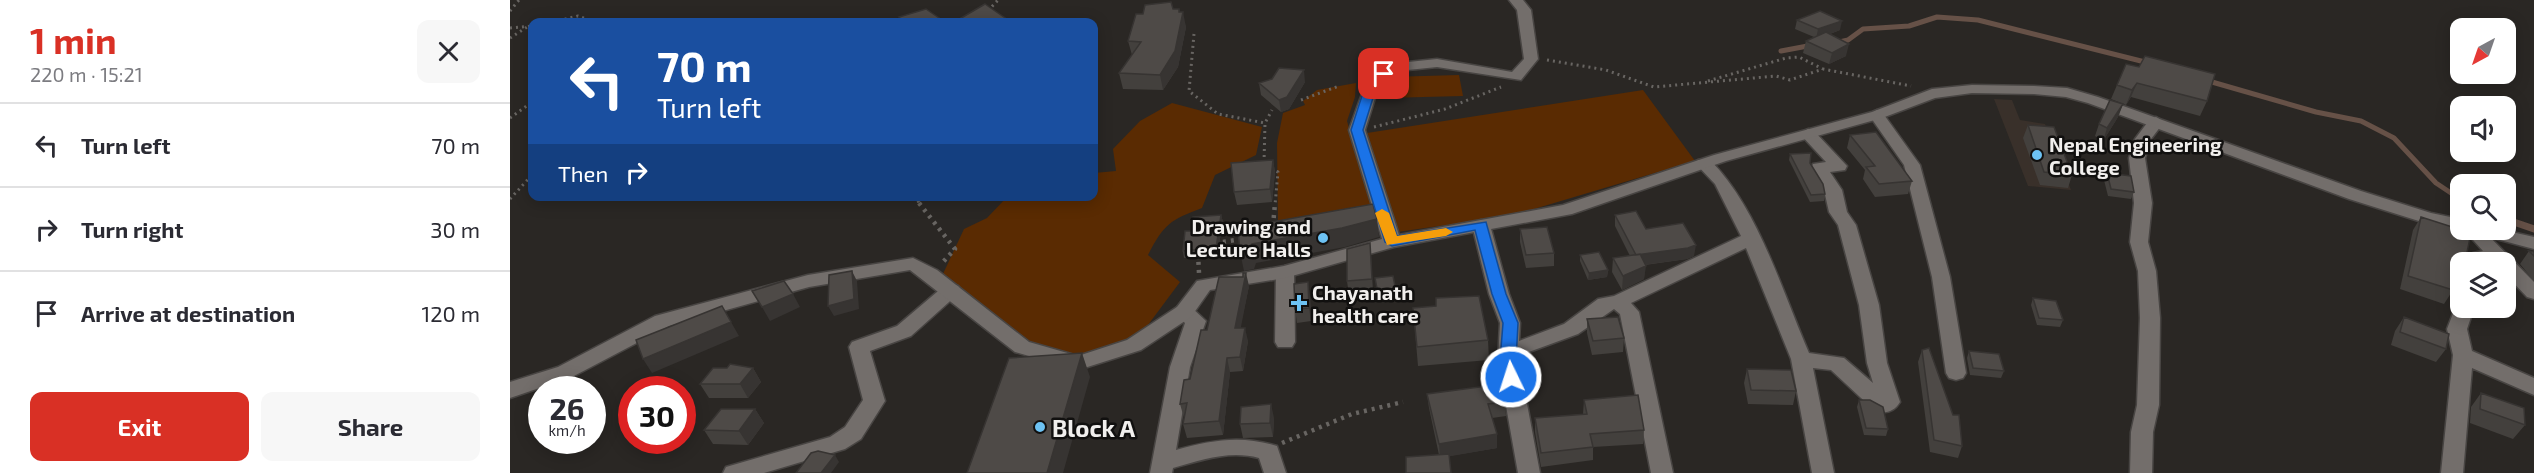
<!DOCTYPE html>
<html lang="en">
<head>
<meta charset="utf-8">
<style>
  body { margin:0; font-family:"Exo 2",sans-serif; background:#f7f7f7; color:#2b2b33; height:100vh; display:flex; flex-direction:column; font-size:22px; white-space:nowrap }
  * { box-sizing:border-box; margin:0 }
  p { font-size:20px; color:#7c7c81 }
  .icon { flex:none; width:33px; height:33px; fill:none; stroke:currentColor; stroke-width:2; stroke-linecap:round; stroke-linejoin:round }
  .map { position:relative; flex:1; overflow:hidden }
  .panel { display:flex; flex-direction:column; background:#fff; width:510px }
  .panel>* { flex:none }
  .top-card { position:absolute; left:18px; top:18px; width:570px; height:183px; border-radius:12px; box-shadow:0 3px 15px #0003; background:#1a4fa0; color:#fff; overflow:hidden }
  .needle { width:39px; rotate:220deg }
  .fabs { position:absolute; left:1940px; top:18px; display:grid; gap:12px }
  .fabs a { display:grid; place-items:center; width:66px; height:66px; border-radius:12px; background:#fff; box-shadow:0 3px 15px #0003; font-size:30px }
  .speed { position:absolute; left:18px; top:376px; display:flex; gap:12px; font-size:30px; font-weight:700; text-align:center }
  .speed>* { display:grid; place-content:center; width:78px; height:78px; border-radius:50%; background:#fff; box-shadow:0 3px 15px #0003; line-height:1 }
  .speed small { font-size:15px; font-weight:400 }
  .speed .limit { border:9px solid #d22; background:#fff; color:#111 }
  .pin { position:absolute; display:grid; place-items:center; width:51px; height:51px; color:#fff; margin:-26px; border-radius:12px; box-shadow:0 3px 9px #0006 }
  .me { position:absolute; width:66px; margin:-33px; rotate:356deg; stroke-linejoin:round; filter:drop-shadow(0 0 4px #0008) }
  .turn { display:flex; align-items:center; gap:21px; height:126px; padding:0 30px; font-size:27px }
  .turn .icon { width:78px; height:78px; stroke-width:2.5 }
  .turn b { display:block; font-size:42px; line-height:51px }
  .then { display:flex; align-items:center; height:57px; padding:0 30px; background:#0003; gap:12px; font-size:22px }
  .round { display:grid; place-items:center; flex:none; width:63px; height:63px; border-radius:12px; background:#f7f7f7 }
  .head { display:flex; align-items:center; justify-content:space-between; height:102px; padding:0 30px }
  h1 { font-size:36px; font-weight:700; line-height:45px; color:#d93025 }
  .cta { display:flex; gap:12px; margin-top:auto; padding:12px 30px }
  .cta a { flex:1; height:69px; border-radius:12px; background:#d93025; color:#fff; font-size:24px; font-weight:700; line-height:69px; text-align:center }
  .cta a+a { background:#f7f7f7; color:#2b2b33 }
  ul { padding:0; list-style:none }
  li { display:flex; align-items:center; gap:18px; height:84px; padding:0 30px; border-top:2px solid #e1e1e2 }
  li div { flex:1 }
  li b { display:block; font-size:22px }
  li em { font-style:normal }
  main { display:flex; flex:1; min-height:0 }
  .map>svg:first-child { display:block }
  .built { fill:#39302a }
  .green { fill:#5a2b02 }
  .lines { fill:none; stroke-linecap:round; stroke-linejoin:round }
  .stream-far1 { stroke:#665147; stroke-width:5 }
  .stream { stroke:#665147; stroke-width:7 }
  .street-casing { stroke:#484543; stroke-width:3 }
  .secondary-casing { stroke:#484543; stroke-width:3 }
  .path-far1 { stroke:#686562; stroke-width:3; stroke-dasharray:2 4; stroke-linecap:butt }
  .path { stroke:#686562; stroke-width:4.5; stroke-dasharray:3 5; stroke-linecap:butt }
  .street { fill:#736e6b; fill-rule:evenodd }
  .secondary { fill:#736e6b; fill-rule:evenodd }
  .wall { fill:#43403d }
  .shaded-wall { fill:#373432 }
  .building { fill:#4e4a47; stroke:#373432; stroke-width:1.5 }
  .route { fill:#1a73e8; stroke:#114b97; stroke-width:1.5 }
  .slow { fill:#f59e0b }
  .poi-dot { fill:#6dc2f3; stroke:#11100f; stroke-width:2 }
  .labels { text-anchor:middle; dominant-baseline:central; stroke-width:5; stroke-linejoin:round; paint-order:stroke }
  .poi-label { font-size:20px; font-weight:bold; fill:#f1efed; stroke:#11100f; text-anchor:start }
  .near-poi-label { font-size:24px; font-weight:bold; fill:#f1efed; stroke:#11100f; text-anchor:start }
</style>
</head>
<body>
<main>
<section class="panel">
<div class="head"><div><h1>1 min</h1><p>220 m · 15:21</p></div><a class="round"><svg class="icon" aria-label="close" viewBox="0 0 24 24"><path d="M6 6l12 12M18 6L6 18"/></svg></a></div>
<ul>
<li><svg class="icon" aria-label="left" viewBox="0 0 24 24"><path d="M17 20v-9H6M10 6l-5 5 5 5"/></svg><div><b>Turn left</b></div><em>70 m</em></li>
<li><svg class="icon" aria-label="right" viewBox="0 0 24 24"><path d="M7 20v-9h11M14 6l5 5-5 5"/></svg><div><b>Turn right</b></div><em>30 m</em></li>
<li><svg class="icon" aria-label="arrive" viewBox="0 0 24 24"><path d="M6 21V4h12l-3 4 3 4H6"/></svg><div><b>Arrive at destination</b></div><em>120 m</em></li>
</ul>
<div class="cta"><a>Exit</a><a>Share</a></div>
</section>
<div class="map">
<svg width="2024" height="473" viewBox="0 0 2024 473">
  <rect width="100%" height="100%" fill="#2a2724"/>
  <path class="built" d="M1484,99L1502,100L1510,120L1535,124L1561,190L1518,186Z"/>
  <path class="green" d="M949,75L953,96L875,98L878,77Z
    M846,83L845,97L837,121L865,216L768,222L767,143L773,113L795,105L793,101L807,90Z
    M1133,90L1185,161L1001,216L887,232L857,133Z
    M662,103L752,127L746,155L705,175L692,208C660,220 654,224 638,255L670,282L632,333L562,362L513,348L432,276L454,229L477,218L497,197L584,196V173L606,171L603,149L630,121Z"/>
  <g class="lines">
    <path class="stream-far1" d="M1325,43L1338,40L1353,29L1399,26L1427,17L1468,20L1639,63
      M1271,51L1303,45
      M1695,80L1806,112L1851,121L1884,138L1926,183L1950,199"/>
    <path class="stream" d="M1995,219L2024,229"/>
    <g class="street-casing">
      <path id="street" d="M1367,110L1372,112L1410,165L1440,277L1456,373L1453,378L1446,380L1439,378L1436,373L1422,277L1394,165L1359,115Z
        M1646,117L1654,122L1641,139L1635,158L1642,203L1638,242L1646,271L1650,318L1649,405L1643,432L1642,473H1620L1621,432L1627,405L1630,318L1628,271L1620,242L1624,203L1619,158L1625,139L1640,119Z
        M1298,129L1304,131L1337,166L1335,170L1320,172L1332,190L1337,212L1346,225L1369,305L1377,363L1390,402C1384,412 1375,414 1365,411L1321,370L1303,368L1324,473H1302L1281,359L1236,248L1121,303L1129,312L1163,473H1141L1110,314L1104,309L1068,334L1008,356L1030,473H1008L988,361L990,323L979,294L962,225L971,220L980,225L999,294L1010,323L1009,341L1054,324L1088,299L1104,296L1231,236L1205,184L1186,164L1188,160H1200C1248,208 1272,291 1299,353L1334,358L1363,383L1357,363L1349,305L1328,225L1319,212L1314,190L1301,168L1303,164L1316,162L1290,134Z
        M1954,230H1973L2024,282V299L2017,297L1995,274V262H1959L1963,253L1973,251Z
        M775,266L784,272L785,342L782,347H768L765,342L766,272Z
        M441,284L448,286L451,290L448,294L401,336L360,351L375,401L351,439L335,449L254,473H213L216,467L320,437L335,427L353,400L339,347L342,342L387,326L434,286Z
        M1947,303H1950V308H1964L1957,329L1962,351L2024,378V395L1962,368L1953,473H1931L1943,355L1937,329Z
        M674,305L681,307L696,321L680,367L666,450C702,440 731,435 767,446L776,473H754L749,458C720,450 691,460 663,468L662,473H640L660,367L675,323L664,312L667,307Z"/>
    </g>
    <g class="secondary-casing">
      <path id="secondary" d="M999,0H1013L1021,10L1028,59L1011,80L927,67L888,71L870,82L855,130L889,235L1053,205L1204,155L1362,112L1422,89L1462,85L1524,86L1557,88L1588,97L1851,191L1921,213L1950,219V229L1912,222L1839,199L1578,103L1556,97L1524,94L1462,93L1425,98L1372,118L1216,161L1062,214L884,247L775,278L700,290L681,317L631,350L568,370L505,352L400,270L299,287L159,326L62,377L0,398V382L48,367L145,316L298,275L403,258L427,270L519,342L568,356L617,340L667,307L687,281L774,266L872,239L839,130L858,77L879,64L927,59L1002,72L1014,59L1007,10Z
        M1964,230H1993L2024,237V249L1967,234Z"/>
    </g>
    <path class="path-far1" d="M0,11L9,0
      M478,11L488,0
      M43,22L68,16L85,22
      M0,28L22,26
      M684,34L679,91L708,114L755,123
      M0,38L17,27
      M1037,60L1096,70L1144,87L1266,76L1280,80L1313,69L1401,86
      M1198,81L1276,58L1289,57L1313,69
      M791,100L829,86
      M0,118L22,102
      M864,127L935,109L991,87
      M754,163L755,123L762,110
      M761,169L768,172L765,205
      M404,196L411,205
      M0,199L22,175"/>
    <path class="path" d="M409,203L445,249L432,263
      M763,226L765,203
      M705,243L733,239
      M688,254L689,273
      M772,443L842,414L893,402"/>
    <use href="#street" class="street"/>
    <use href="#secondary" class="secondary"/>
  </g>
  <path class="wall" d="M663,9H669L676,27L668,67L653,90L613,89L609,73L622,55L618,41Z
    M1287,20L1330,30L1320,34L1336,56L1319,64L1293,53L1296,41L1304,37L1285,29Z
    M1629,67L1697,101L1690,116L1621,97L1616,105L1601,99L1607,85Z
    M795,82L779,109L771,112L751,95L749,83Z
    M1613,104L1608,117L1593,141L1585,136L1589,124Z
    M1518,125L1562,175L1558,188L1530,185L1513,138Z
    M1340,135L1402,181L1398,194L1365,197L1353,179L1355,170L1337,148Z
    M1280,154L1300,163L1315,194L1314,201L1300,202L1279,160Z
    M763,160L765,172L762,202L727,205L724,192Z
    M1597,173L1624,192L1621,199L1598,196L1594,180Z
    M711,215L713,222L707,255L674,258L673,251L682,231Z
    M1105,215L1136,229L1184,256L1177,259L1135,265L1134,279L1112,290L1102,272L1103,258L1120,256L1105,226Z
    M1911,217L1950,262V274L1946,280H1945L1943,290L1934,304L1890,289L1903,230Z
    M1010,229L1044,253V266L1016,268L1010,242Z
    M2019,251L2024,252V281L2010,264Z
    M1070,255L1098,270L1097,277L1078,280L1070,261Z
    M861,256L863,292L839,295L837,281Z
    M739,286L730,328L738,341L733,371L720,372L713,435L677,438L673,424L674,418L670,404L680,379Z
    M800,296L801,321L787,323L785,309Z
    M1523,298L1553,320L1550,327L1527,325L1521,305Z
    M903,308L978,340L979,360L908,366Z
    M1894,317L1936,349L1926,362L1881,345L1885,331Z
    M1077,319L1114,338L1113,352L1082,355L1077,333Z
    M1412,350L1452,446L1448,458L1420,452L1408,362Z
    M1459,351L1494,371L1491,378L1460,375L1457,358Z
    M243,368L251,382L238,398H199L190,384Z
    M1237,369L1286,391L1283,405L1238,404L1234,383Z
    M1971,393L2015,425L2003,439L1960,423L1961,407Z
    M917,394L995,402L996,416L982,418L987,448L939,456L929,455L919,408Z
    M1074,400L1134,430L1133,444L1083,447V460L1031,467L1025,432V418L1073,414Z
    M1349,400L1378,429L1376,436L1354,435L1347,407Z
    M245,409L254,423L238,445L203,444L194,430Z
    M764,418L763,437L733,438L730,424Z"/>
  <path class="shaded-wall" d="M669,9L671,18L673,12L676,27L668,67L653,90L650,75Z
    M1332,21L1330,30L1306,39L1308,29Z
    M1339,44L1336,56L1319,64L1322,53Z
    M794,70L795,82L779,109L771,112L769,100Z
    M1627,83L1621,97L1616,105L1622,90Z
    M1613,104L1608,117L1593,141L1597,128Z
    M763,160L765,172L762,202L760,189Z
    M711,215L713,222L707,255L706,248Z
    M867,219L869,237L835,247L746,263L744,269L734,271L730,252L742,244Z
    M1186,245L1184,256L1177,259L1125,266L1126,255Z
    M1136,266L1134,279L1112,290L1113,276Z
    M1098,270L1097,277L1078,280L1079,273Z
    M342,271L347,281L349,309L324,316L318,306Z
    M736,273L739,286L728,342L725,328Z
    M798,282L800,296L801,321L799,308Z
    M886,291V298L869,301L868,294Z
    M283,294L290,307L260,321L252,307Z
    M221,322L229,336L142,373L133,359Z
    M735,328L738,341L733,371L730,357Z
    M572,353L580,377L553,473H537Z
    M717,358L720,372L713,435L709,421Z
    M243,368L251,382L238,398L230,384Z
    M761,404L764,418L763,437L760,423Z
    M245,409L254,423L238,445L229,431Z
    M987,434V448L930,458L929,444Z
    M325,455L329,462L321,473H311Z"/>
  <path class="building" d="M661,2L663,9H669V12H673L665,51L650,75L609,73L631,42L618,41L626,14H633L635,5Z
    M475,4L501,22H448L446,21Z
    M416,9L435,22H396L389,17Z
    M1310,11L1332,21L1308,29L1287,20Z
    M1316,32L1339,44L1322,53L1296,41Z
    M1635,56L1705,74L1697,101L1627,83L1622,90L1607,85L1616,64L1629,67Z
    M769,68L794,70L777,97L769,100L749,83L762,79Z
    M1600,100L1613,104L1597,128L1589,124Z
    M1518,125L1544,127L1562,175L1534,172Z
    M1366,132L1402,181L1369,184L1356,167L1365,166L1340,135Z
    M1301,153L1300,163L1313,184L1315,194L1301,195L1280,154Z
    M763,160L760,189L724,192L721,163Z
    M1597,173L1621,176L1624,192L1601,189Z
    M863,204L867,219L832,228L742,244L740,250L730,252L728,228Z
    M1126,211L1136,229L1173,223L1186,245L1178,248L1126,255L1105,215Z
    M711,215L706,248L673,251L675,231H682L683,217Z
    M1911,217L1961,233L1955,262H1950V265L1947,264L1943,290L1898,276Z
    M1037,227L1044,253L1016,255L1010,229Z
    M860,243L862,279L837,281V249Z
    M2019,251L2024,252V256Z
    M1089,252L1098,270L1079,273L1070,255Z
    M1130,254L1136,266L1113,276L1103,258Z
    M342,271L344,299L318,306L319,275Z
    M733,273H736L725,328H735L730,357L717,358L709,421L673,424L677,403L670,404L674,380L680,379L691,330H697L709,277H733Z
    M883,276L886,291L868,294L865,278Z
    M274,281L283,294L252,307L242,291Z
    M798,282L799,308L785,309L784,284Z
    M969,296L978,340L907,347L903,308L926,306V298Z
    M1523,298L1546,301L1553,320L1529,318Z
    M212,306L221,322L133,359L126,340Z
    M1108,317L1114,338L1083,341L1077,319Z
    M1894,317L1939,334L1936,349L1890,332Z
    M1419,348L1443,415H1449L1452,446L1424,440L1412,350Z
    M1459,351L1489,354L1494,371L1463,368Z
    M572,353L537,473H457L499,358Z
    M220,364L243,368L230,384H190L203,368H217Z
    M1237,369L1281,370L1286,391L1241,390Z
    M992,384L995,402L978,404L987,434L929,444L917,394Z
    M1971,393L2014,408L2015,425L1970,409Z
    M1128,395L1134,430L1080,434L1083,447L1031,453L1025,418L1077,414L1074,400Z
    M1349,400H1360L1373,407L1378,429L1356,428Z
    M761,404L760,423L730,424L731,407Z
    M211,409H245L229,431L194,430Z
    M308,451L325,455L311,473H286L301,453Z
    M939,454L941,473H896V457Z"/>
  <path class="route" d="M870,71L879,74L868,82L853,130L887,236L976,222L996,294L1008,323L1006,361L1009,377L1006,381L1001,382L993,377L990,361L993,323L982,294L965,230L882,246L875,242L841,130L857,80Z"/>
  <path class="slow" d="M872,209L879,213L887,236L936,228L943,232L936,236L877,245L865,213Z"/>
  <g class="poi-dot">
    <circle cx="1527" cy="155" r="6"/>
    <circle cx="813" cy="238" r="6"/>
    <path d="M786 294h6v6h6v6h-6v6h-6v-6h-6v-6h6z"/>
    <circle cx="530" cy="427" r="6"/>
  </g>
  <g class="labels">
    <g class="poi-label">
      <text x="1539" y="144">Nepal Engineering<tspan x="1539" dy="23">College</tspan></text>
      <text x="801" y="226" text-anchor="end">Drawing and<tspan x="801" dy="23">Lecture Halls</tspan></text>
      <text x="802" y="292">Chayanath<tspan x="802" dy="23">health care</tspan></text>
    </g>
    <g class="near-poi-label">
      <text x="542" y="427">Block A</text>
    </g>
  </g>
</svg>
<div class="fabs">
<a><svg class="needle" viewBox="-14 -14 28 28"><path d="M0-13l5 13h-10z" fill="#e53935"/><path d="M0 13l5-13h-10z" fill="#7c7c81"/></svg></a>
<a><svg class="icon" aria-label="sound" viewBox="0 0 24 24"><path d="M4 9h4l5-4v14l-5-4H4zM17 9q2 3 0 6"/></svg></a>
<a><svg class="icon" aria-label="search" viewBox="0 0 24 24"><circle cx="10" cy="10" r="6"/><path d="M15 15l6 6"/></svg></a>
<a><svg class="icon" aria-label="layers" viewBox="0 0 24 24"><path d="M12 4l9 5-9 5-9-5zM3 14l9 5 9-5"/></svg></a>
</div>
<div class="speed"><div>26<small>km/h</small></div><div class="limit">30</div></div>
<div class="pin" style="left:874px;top:74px;background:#d93025"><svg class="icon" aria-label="arrive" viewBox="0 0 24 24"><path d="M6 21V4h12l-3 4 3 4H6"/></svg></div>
<svg class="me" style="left:1001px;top:377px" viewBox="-20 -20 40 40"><circle r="17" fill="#1a73e8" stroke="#fff" stroke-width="3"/><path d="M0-11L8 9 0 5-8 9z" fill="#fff"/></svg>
<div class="top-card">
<div class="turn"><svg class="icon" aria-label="left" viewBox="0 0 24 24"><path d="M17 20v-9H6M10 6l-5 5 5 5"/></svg><div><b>70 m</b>Turn left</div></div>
<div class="then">Then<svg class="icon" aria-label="right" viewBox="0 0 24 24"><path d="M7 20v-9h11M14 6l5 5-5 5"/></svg></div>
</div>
</div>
</main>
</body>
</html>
